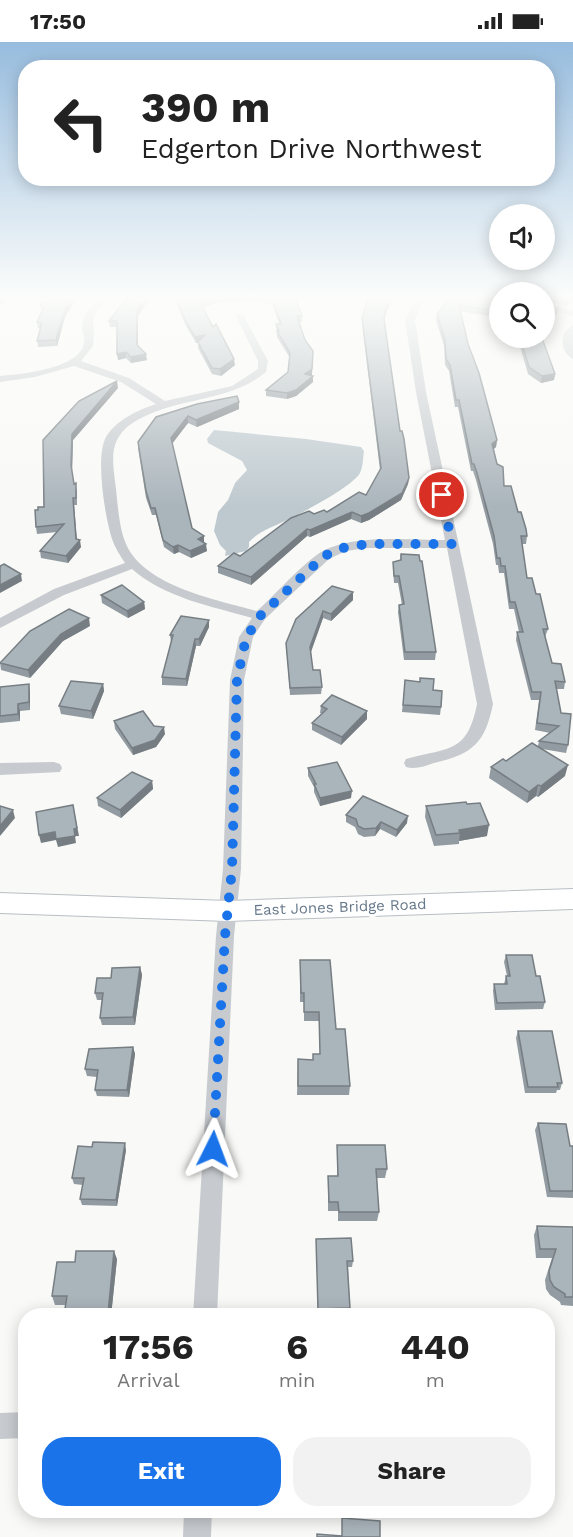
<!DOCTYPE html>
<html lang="en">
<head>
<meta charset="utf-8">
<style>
  body { margin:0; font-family:"Work Sans",sans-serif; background:#f2f2f2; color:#222; height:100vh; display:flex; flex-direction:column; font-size:22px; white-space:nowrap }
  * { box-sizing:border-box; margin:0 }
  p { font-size:20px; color:#767676 }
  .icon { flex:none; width:33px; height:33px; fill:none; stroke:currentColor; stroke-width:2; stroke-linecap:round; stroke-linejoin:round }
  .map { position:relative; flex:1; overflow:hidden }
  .side { position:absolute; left:18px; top:1266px; width:537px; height:210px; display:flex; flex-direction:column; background:#fff; border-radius:24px; box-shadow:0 3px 15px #0003 }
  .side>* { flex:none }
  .top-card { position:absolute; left:18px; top:18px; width:537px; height:126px; border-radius:24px; box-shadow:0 3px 15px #0003; background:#fff; color:#222; overflow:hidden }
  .buttons { position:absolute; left:489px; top:162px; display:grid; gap:12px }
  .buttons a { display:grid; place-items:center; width:66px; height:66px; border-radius:50%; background:#fff; box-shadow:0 3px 15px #0003; font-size:30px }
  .pin { position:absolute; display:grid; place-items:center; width:51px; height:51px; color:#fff; margin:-26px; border:3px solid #fff; border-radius:50%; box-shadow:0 2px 6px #0007 }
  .me { position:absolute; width:66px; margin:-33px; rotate:3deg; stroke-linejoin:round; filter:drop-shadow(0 0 4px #0008) }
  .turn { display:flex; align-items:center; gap:21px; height:126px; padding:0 24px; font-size:27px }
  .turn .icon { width:78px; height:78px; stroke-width:2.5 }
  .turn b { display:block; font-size:42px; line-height:51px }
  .eta { display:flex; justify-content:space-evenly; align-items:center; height:102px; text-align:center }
  .eta b { font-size:36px; font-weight:700; line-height:42px }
  .action { display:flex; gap:12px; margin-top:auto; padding:12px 24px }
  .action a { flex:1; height:69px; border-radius:24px; background:#1a73e8; color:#fff; font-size:24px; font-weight:700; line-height:69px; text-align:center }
  .action a+a { background:#f2f2f2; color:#222 }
  .status { display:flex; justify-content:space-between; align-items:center; height:42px; padding:0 30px; background:#fff; direction:ltr }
  .status svg { height:16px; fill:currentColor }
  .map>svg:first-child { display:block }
  .water { fill:#bec9cf }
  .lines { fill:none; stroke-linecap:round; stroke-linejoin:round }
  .secondary-casing { stroke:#b9bec3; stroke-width:2 }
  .street { fill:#c7cbcf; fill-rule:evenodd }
  .secondary { fill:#fff; fill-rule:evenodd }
  .wall { fill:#929ba1 }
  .shaded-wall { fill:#777e83 }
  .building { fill:#aab4bb; stroke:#777e83; stroke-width:1.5 }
  .route { stroke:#1a73e8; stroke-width:10; stroke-dasharray:0 18 }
  .labels { text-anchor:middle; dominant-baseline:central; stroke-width:6; stroke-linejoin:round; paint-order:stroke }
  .street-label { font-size:15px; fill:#66788a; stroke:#fff }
</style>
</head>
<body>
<div class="status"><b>17:50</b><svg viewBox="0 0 49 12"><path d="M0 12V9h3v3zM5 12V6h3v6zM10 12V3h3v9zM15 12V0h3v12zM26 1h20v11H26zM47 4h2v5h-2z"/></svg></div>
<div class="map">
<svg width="573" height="1495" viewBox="0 0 573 1495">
  <rect width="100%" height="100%" fill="#f9faf7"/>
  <path class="water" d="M214,388L306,397L361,405L364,409C363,416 363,425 360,431C352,445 300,472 285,479C271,486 259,489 249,500V505L246,509L225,514L226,509L220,503L214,489L218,470L228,458L235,441L247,428L242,419L208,401L207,397Z"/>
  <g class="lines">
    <g class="secondary-casing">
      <path id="secondary" d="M573,847V867L228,879L0,871V851L228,859Z"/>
    </g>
    <path class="street" d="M100,256H109C84,282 97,274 93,304L81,319L129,336L165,359L232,344L258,327V319L236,274L237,272L244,274L268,319L266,330C227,362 173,354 131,382C110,397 112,416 115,439C118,460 118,483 126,502C145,545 218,558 257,569C277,551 296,528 318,512C348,491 410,498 445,498L416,350L405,278L412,264L420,256H429L420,265L415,278L426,350L493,662C485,701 473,712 434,721C425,724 415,728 406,725L404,721L406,717C449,705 467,712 477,662L447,506H367L346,509L329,517L265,577L253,595L244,638L241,827L234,894L217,1274H193L216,894L223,827L230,638L239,595L252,576C211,564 165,556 132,527L64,553L0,586V576L54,547L125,521C120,513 115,506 112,497C105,475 95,415 106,395C116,378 138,368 156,362L121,340L74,324L35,335L0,340V334C21,332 80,327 84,301C85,297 83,292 82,287C82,273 90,264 100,256Z
      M544,261L573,268V274L544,267Z
      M573,283V317C559,309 559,291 573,283Z
      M54,720L60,722L62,726L60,730L0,733V721Z
      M26,1370V1396L0,1397V1371Z
      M184,1468H212L211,1495H183Z"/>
    <use href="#secondary" class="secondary"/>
  </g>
  <path class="wall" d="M127,256H155L153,258L149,257L138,274V303L147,318L131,321L126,316L118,318L117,285H110L109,279Z
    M174,256H295L302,274V280H299L311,334H313V340L296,354L287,357L266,354V348L288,330L290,316L277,295L276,282H279L273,264L260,259L219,260L202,265L235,323L221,334L212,332L198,306V301H196L186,284Z
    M450,256H500V276L460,269L468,302L497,398L496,405L494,407L497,422L504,444L518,470L527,494L526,502H522L527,536L536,552L548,587L545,595L552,621L565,640L564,647H556L568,703L566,711L542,707L565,734L538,755L536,754L527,761L489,736L491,725L538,704L539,699L550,691L535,688L539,658H531L516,598L517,590H519L514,567H509L504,531H499L498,523H496L493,502L476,438L473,429H471L458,365H455L449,329L445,323L444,304L436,278L437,272Z
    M544,256H573L566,264L545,259Z
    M75,259L65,275L57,304L38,305L37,299L40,287L38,286L37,280L42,270L40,263Z
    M386,271L384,280L400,389L409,436L408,442L401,458L369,478L361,481L351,477L310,495L307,494L251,543L218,531V524L240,514L314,472L327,470L366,453L380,428L362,282V276Z
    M515,296H542L555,332L554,338L541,341L528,332L518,298H514Z
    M118,346L73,398L72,430L74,442L77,448V463H74L77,497L81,505L68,521L41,516L40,509L57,490L37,492L36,485L38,468L44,465L43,398Z
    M239,360V367L197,385L188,381L172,402L192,486L204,494V501L207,509L191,516L179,510L174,512L164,505L156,473H152L146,456L138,406L156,375Z
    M401,512L420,519L436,610L435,618H404L398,570L399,563H402L398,541H394L393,527V520L400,518Z
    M332,544L353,550V558L331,579L323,576L311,610L313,628L322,645L321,652L290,653L286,601Z
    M101,553L144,560L145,567L128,576L102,561Z
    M209,578V585L200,604H196L187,644L162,643V635L171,600L170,593Z
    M90,584L63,599L30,636L1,628L0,620Z
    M405,638L420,640L433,648L441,665L440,673L402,670Z
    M103,642L104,649L93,677L61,672L59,664Z
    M0,645L30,650V668L20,669V679L0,681Z
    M321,664L367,669V677L341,703L312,688V681L322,672L320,671Z
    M114,679L165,692L156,705L133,713L115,687Z
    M308,726L351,756L320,764L314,750V745L308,734Z
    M152,739L153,747L121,776L98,764L97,756Z
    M467,762L487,794L459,799V802L434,804L425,775L426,764Z
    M346,773L407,781L396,795L380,787L375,794L364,795L358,792L355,785L346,780Z
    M506,913L536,934L545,960L543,967L495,968L493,949L494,942H504L506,934H507L504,920Z
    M300,918L336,987L350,1044L349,1053H297L298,1017L313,1018L320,1012L319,979H304V960H300Z
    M140,925L142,933L135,983H102L100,976L102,958H97L95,951L111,936Z
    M518,989L562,1041L560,1048H557L556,1051H525L516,996Z
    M133,1005L135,1012L129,1055L97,1054L95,1048L97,1035L87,1034L85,1027Z
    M538,1081L570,1104H573V1156L547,1155L535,1088Z
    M337,1103L387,1127L385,1136H377L379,1170L377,1179H338V1169H328V1134H337Z
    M126,1108L117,1164L82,1163L80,1157L83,1143L74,1142L72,1136Z
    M537,1184L573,1185V1264L561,1263L560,1260L550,1253L546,1247L545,1238L552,1216H536L534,1193Z
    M316,1197L353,1219L352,1225H348L350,1266L349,1272H318Z
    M117,1217L111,1274H65V1263H55L52,1254Z"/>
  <path class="shaded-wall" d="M1,256H9L0,264V257Z
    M72,256H79L75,259L65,275L57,304L56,298L64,269Z
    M146,256H149V257L138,274V309L137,268Z
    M215,256H218L219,260L200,266V260Z
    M391,256H393L386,271L383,283L386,266Z
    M570,256H573V258L566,264L567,258Z
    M558,266L557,272L544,284V279Z
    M205,293V299L196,301L195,295Z
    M313,309L312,333L305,338V332Z
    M126,310V316L118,318L117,312Z
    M146,312L147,318L131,321V315Z
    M234,317L235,323L221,334L220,327Z
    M555,332L554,338L541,341L542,334Z
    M313,334V340L296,354L287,357V351Z
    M117,339L118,346L73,398L72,430L71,423L72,392Z
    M239,360V367L197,385L196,378Z
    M188,374V381L171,403V396Z
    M497,398L496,405L491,409L492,402Z
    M409,436L408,442L401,458L369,478L361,481V474Z
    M73,456L77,502L80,498L81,505L68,521L66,514Z
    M352,470L351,477L310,495V488Z
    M307,487V494L251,543V535Z
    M204,494V501L198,497Z
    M206,502L207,509L191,516L190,509Z
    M178,503L179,510L174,512L173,505Z
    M21,532L22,539L0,551V543Z
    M353,550V558L331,579V572Z
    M144,560L145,567L128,576L127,569Z
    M323,569V576L310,612V605Z
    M89,576L90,584L63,599L30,636L28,628L61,592Z
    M209,578V585L200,604L199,597Z
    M195,597L196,604L187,644L186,637Z
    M29,642L30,650V668L29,660Z
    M103,642L104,649L93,677L91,669Z
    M18,662L20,669V679L18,672Z
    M367,669V677L341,703L342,695Z
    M164,685L165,692L156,705L133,713L132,706Z
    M568,723L565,734L538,755L541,744Z
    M152,739L153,747L121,776L120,768Z
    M538,743L536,754L527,761L529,750Z
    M352,749L351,756L320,764V756Z
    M73,763L79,794H75L76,801L58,805L56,798L41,801L39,793L74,787Z
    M13,768L15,776L0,794V784Z
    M408,774L407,781L396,795L397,788Z
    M381,780L380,787L375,794L376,786Z
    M489,783L487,794L459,799L460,791L459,788Z
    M140,925L142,933L135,983L133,975Z
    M133,1005L135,1012L129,1055L127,1048Z
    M125,1101L126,1108L117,1164L116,1158Z
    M114,1209L117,1217L111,1274H108Z"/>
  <path class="building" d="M50,256H72L64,269L56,298L37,299L42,281L37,280L44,265L40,263Z
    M127,256H146L137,268V303L146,312L131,315L126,310L117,312V279H109Z
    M176,256H215L200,260L213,285L216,282L234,317L220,327L212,326L198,300L205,293L195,295L185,278Z
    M268,256H295L302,274H297L305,298L313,309L312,327L305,332L313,334L296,348L287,351L266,348L288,330L290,311L277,289H279L276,282H281L273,258Z
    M368,256H391L386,266L384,277L400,389H402L404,397L409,436L402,451L369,471L361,474L352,470L310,488L307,487L251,535L218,524L234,511L240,514L291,476L309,469L314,472L324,468L327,470L359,450L366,453L381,426L362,276Z
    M450,256H500V270L459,263L468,302L479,331L497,398L492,402L497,422L503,425L504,444H511L518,470H521L526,487L527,494H521L527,536H532L536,552H540L548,587H543L552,621L561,622L565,640L555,639L561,671L571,672L568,703L539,699L559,684L537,681L541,650H532L517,590H523L515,560H510L505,524H501L500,516H497L494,494L477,431L474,422H472L459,358H456L450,323L446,317L445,298L437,272Z
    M557,256H570L567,258Z
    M544,263L558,266L544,279Z
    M520,296H542L555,332L542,334L529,325Z
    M117,339L72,392L71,423L74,442L76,441V456H73L76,497L80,498L66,514L40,509L64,482L36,485L35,468H38V465H44L43,398L79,359Z
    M237,354L239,360L196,378L188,374L171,396L192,486L204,494L198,497L206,502L190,509L178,503L173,505L163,498L155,466H151L146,449L138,400L156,375L197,362Z
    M401,512L419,513L420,519H422L436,610H405L399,563L404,562L399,534H394L393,520L401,518Z
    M4,522L21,532L0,543V524Z
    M122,543L144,560L127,569L101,553Z
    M332,544L353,550L331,572L323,569L310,605L313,628H320L322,645L290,646L286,601L296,577Z
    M69,567L89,576L61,592L28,628L0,621L30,589Z
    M181,574L209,578L199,597H195L186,637L162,635L173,593H170Z
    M420,636L434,637L433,648L442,649L441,665L403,663L405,638L420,640Z
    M71,639L103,642L91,669L59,664Z
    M29,642V660L18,662V672L0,674V645Z
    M332,653L367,669L342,695L312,681L327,667L321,664Z
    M143,669L154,684L164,685L155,698L132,706L114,679Z
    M532,701L568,723L541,744L538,743L529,750L491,725L503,717L506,719Z
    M337,720L352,749L320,756L314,742H316L308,726Z
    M132,730L152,739L120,768L97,756Z
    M363,754L408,774L397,788L381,780L376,786L364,787L358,784L356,777L346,773Z
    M466,760L467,762L480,761L489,783L459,788L460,791L436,793L426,764Z
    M73,763L77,786L74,787L75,794L56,797L55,790L39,793L36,770Z
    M0,764L13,768L0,784Z
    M506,913H532L536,934H540L545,960L497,961L494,942H507L506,934H510Z
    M300,918H330L336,987H345L350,1044H298V1017L313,1018V1012H320L319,970H304V951H301Z
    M140,925L133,975L100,976L103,951H95L97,936H111L112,926Z
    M518,989H552L562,1041H557L558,1045H528Z
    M133,1005L127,1048H95L98,1028L85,1027L89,1007Z
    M538,1081L566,1082L570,1104H573V1149H550Z
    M93,1100L125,1101L116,1158L80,1157L84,1136H72L78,1104L92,1105Z
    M337,1103H385L387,1127H376L379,1170H339L338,1160H329L328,1134H338Z
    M537,1184L573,1185V1255H565V1252L554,1245L550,1238L549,1229L556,1207H540Z
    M351,1196L353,1219H347L350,1266L318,1267L316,1197Z
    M76,1209H114L108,1272L64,1273L67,1254H52L57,1220H75Z
    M342,1476L380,1479V1495H317V1492L342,1494Z"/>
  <linearGradient id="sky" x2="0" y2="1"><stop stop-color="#97bcde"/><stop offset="0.55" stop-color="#fcfdfb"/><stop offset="1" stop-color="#fcfdfb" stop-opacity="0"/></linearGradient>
  <rect width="573" height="465" fill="url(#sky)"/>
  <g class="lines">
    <path class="route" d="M213,1107L225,894L232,827L237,638L246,596L260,574L324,514L343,506L367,502H452L442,453"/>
  </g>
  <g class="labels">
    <g class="street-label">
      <text transform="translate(340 865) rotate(-2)">East Jones Bridge Road</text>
    </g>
  </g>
</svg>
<div class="buttons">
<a><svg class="icon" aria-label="sound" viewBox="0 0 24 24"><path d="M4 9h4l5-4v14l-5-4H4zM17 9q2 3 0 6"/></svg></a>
<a><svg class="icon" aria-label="search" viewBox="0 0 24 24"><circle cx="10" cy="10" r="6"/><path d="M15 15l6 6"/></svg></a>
</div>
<div class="pin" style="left:442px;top:453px;background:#d93025"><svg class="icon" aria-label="arrive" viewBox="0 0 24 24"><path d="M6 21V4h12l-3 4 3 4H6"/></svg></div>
<svg class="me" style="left:213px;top:1107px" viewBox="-20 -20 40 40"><path d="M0-17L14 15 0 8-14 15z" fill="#1a73e8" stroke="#fff" stroke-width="4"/></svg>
<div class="top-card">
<div class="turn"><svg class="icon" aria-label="left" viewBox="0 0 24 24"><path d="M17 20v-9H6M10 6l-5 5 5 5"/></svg><div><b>390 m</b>Edgerton Drive Northwest</div></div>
</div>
<section class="side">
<div class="eta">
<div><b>17:56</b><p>Arrival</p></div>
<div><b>6</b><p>min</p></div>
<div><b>440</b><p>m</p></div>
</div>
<div class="action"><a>Exit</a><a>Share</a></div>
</section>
</div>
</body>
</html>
